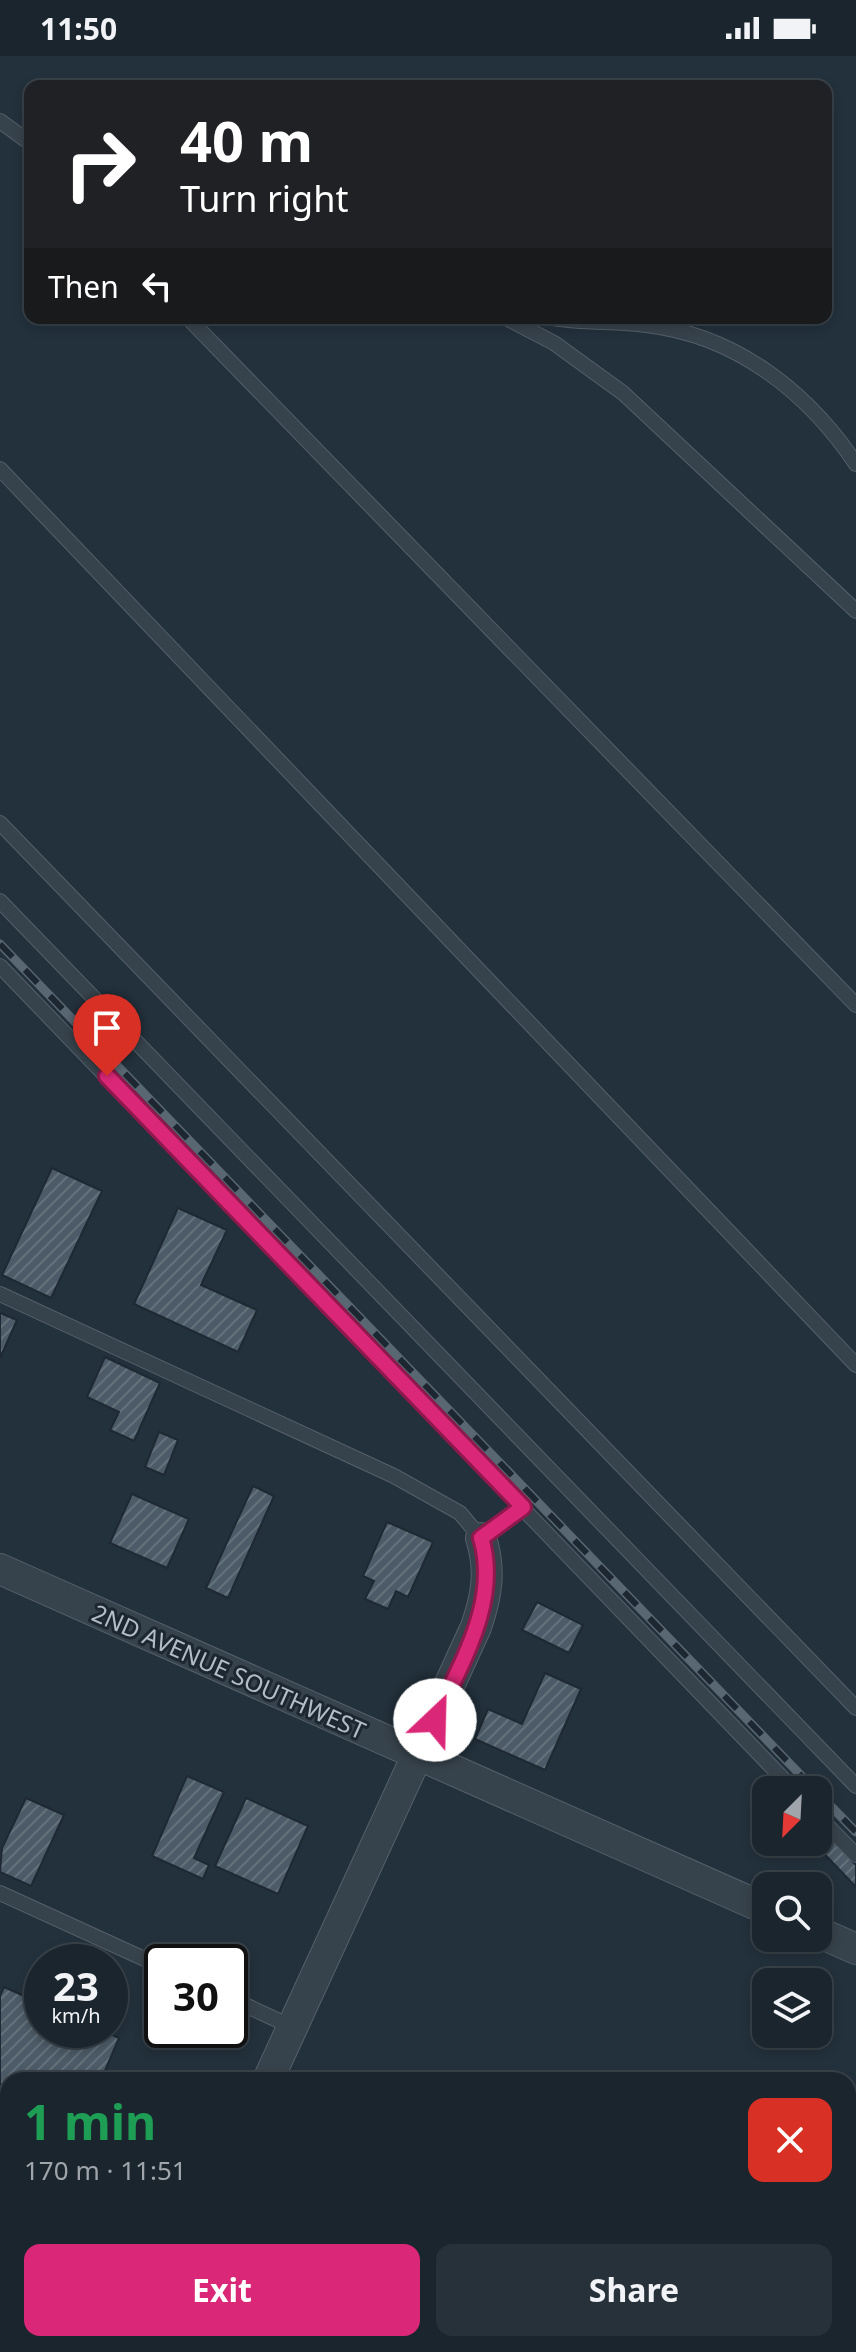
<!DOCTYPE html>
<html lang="en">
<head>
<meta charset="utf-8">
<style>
  body { margin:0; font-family:"Noto Sans",sans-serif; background:#273139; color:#f1f3f6; height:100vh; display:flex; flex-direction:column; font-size:30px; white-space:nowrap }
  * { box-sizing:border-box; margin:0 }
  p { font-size:26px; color:#9fa5aa }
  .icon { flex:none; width:44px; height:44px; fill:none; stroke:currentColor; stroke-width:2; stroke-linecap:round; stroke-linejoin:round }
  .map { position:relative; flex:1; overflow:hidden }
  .side { position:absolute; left:0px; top:2016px; width:856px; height:280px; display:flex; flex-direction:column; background:#1a252d; border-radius:24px 24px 0 0; box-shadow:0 4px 12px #0003,0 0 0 2px #384249 }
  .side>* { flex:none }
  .top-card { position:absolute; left:24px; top:24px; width:808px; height:244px; border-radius:16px; box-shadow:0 4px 12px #0003,0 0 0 2px #384249; background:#202124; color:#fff; overflow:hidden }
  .needle { width:52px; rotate:204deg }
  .controls { position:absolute; left:752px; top:1720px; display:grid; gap:16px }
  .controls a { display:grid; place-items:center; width:80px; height:80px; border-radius:16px; background:#1a252d; box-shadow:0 4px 12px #0003,0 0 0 2px #384249; font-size:40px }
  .speed { position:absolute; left:24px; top:1888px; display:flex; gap:16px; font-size:40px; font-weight:700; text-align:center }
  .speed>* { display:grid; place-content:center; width:104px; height:104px; border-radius:50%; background:#1a252d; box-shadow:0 4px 12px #0003,0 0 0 2px #384249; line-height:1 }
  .speed small { font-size:20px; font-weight:400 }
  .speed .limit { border:4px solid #111; border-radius:12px; background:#fff; color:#111 }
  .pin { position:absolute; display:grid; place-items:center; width:68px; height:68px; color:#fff; margin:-82px -34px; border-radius:50% 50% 50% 0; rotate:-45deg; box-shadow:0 0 8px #0007 }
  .pin .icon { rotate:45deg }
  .me { position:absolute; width:88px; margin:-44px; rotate:24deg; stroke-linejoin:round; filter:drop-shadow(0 0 6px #0008) }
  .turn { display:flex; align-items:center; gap:28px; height:168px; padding:0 24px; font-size:36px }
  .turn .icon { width:104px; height:104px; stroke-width:2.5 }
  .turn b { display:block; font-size:56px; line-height:68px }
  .then { display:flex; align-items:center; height:76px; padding:0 24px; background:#0003; gap:16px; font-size:30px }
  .round { display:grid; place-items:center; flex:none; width:84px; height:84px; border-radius:16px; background:#273139 }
  .headline { display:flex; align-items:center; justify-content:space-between; height:136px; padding:0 24px }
  h1 { font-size:48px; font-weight:700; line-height:60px; color:#1e9e55 }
  .primary-button { display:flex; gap:16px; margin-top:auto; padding:16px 24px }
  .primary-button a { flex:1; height:92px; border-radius:16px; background:#db2777; color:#fff; font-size:32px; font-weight:700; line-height:92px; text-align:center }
  .primary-button a+a { background:#273139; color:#f1f3f6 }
  .status { display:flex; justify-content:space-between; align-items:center; height:56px; padding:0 40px; background:#1a252d; direction:ltr }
  .status svg { height:22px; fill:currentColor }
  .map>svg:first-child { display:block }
  .building { fill:url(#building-hatch); stroke:#1e2933; stroke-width:2 }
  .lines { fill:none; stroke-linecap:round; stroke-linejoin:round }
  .service-casing { stroke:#55606a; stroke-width:16 }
  .minor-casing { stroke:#55606a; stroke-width:32 }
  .service { stroke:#37434c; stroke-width:14 }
  .minor { stroke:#37434c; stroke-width:30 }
  .rail-casing { stroke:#596773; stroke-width:9 }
  .rail { stroke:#1c2731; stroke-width:6; stroke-dasharray:18; stroke-linecap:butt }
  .route-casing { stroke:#8e194d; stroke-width:20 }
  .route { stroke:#db2777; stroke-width:14 }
  .labels { text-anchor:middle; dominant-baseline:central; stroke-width:6; stroke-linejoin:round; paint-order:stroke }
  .street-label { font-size:24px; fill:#b2bdc8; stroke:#1c2731 }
</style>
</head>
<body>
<div class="status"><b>11:50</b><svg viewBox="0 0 49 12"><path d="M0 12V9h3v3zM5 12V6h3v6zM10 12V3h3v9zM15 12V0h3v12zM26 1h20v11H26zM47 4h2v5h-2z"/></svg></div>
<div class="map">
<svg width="856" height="2296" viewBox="0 0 856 2296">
  <defs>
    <pattern id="building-hatch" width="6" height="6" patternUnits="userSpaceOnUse" patternTransform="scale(2)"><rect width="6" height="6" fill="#4c5b67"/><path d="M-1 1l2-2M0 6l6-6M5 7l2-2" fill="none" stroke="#63717b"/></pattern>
  </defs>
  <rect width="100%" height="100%" fill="#23313c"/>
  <path class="building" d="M52,1112L102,1135L51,1242L2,1219Z
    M178,1152L227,1174L201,1229L257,1254L238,1296L134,1248Z
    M0,1257L17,1264L0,1302Z
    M105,1301L160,1327L134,1385L110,1374L119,1356L87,1341Z
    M159,1376L178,1384L164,1419L145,1411Z
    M253,1430L274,1440L228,1542L206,1532Z
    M132,1438L189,1463L167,1512L110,1487Z
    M387,1466L433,1486L408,1541L396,1535L388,1553L365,1543L374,1525L363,1520Z
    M537,1546L583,1569L569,1597L522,1574Z
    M545,1617L581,1633L545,1714L475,1683L488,1653L522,1668Z
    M187,1720L224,1736L194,1802L209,1809L203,1823L152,1800Z
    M26,1742L64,1759L31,1830L0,1816L2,1792Z
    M246,1742L308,1770L278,1838L215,1810Z
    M818,1769L856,1809V1831L813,1786H818Z
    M4,1931L42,1948V1974H101L119,1982L101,2024H8V2032L0,2028V1940Z
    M9,2288H71L67,2296H6Z
    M750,2288H764L782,2296H746Z"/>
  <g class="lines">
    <g class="service-casing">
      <path id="service" d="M0,65L30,87
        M188,262L856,949
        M506,262L554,287L623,337L856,555
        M553,262C584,267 615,265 646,269C735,279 807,335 856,408
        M0,413L856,1309
        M0,767L856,1652
        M0,845L856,1730
        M0,910L794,1734
        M0,1238L394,1420L460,1457L481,1482L523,1451
        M818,1760L856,1799
        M0,1837L162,1911
        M230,1942L292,1971"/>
    </g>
    <g class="minor-casing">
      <path id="minor" d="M0,1513L766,1853
        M818,1876L856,1893
        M268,2024L476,1571C487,1539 491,1514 481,1482
        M0,2125L8,2129
        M366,2288L384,2296
        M143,2296L146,2288"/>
    </g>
    <use href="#service" class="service"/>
    <use href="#minor" class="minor"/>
    <g class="rail-casing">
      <path id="rail" d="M0,888L815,1734
        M818,1737L856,1776"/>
    </g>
    <use href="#rail" class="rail"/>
  </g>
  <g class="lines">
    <g class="route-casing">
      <path id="route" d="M107,1020L523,1451L481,1482C500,1545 461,1607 435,1664"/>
    </g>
    <use href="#route" class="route"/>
  </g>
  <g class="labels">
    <g class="street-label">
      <text transform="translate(229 1615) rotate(24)">2ND AVENUE SOUTHWEST</text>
    </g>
  </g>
</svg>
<div class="controls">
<a><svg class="needle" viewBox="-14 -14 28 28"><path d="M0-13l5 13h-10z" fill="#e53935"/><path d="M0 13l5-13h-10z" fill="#9fa5aa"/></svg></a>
<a><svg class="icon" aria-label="search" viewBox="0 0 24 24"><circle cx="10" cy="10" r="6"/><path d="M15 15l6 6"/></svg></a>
<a><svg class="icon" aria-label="layers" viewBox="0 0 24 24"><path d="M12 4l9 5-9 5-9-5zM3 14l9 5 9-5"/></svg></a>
</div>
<div class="speed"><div>23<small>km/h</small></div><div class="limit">30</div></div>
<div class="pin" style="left:107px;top:1020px;background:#d93025"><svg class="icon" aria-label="arrive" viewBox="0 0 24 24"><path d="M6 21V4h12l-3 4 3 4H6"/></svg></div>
<svg class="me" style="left:435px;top:1664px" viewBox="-20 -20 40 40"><circle r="19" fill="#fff"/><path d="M0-13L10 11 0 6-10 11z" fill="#db2777"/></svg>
<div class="top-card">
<div class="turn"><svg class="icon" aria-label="right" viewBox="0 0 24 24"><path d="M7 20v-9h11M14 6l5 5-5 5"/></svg><div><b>40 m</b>Turn right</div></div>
<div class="then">Then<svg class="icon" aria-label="left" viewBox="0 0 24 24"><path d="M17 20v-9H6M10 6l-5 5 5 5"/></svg></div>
</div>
<section class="side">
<div class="headline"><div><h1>1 min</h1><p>170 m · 11:51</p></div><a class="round" style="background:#d93025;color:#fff"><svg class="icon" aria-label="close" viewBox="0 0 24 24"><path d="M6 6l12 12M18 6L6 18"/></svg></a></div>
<div class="primary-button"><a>Exit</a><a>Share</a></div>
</section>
</div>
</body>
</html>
